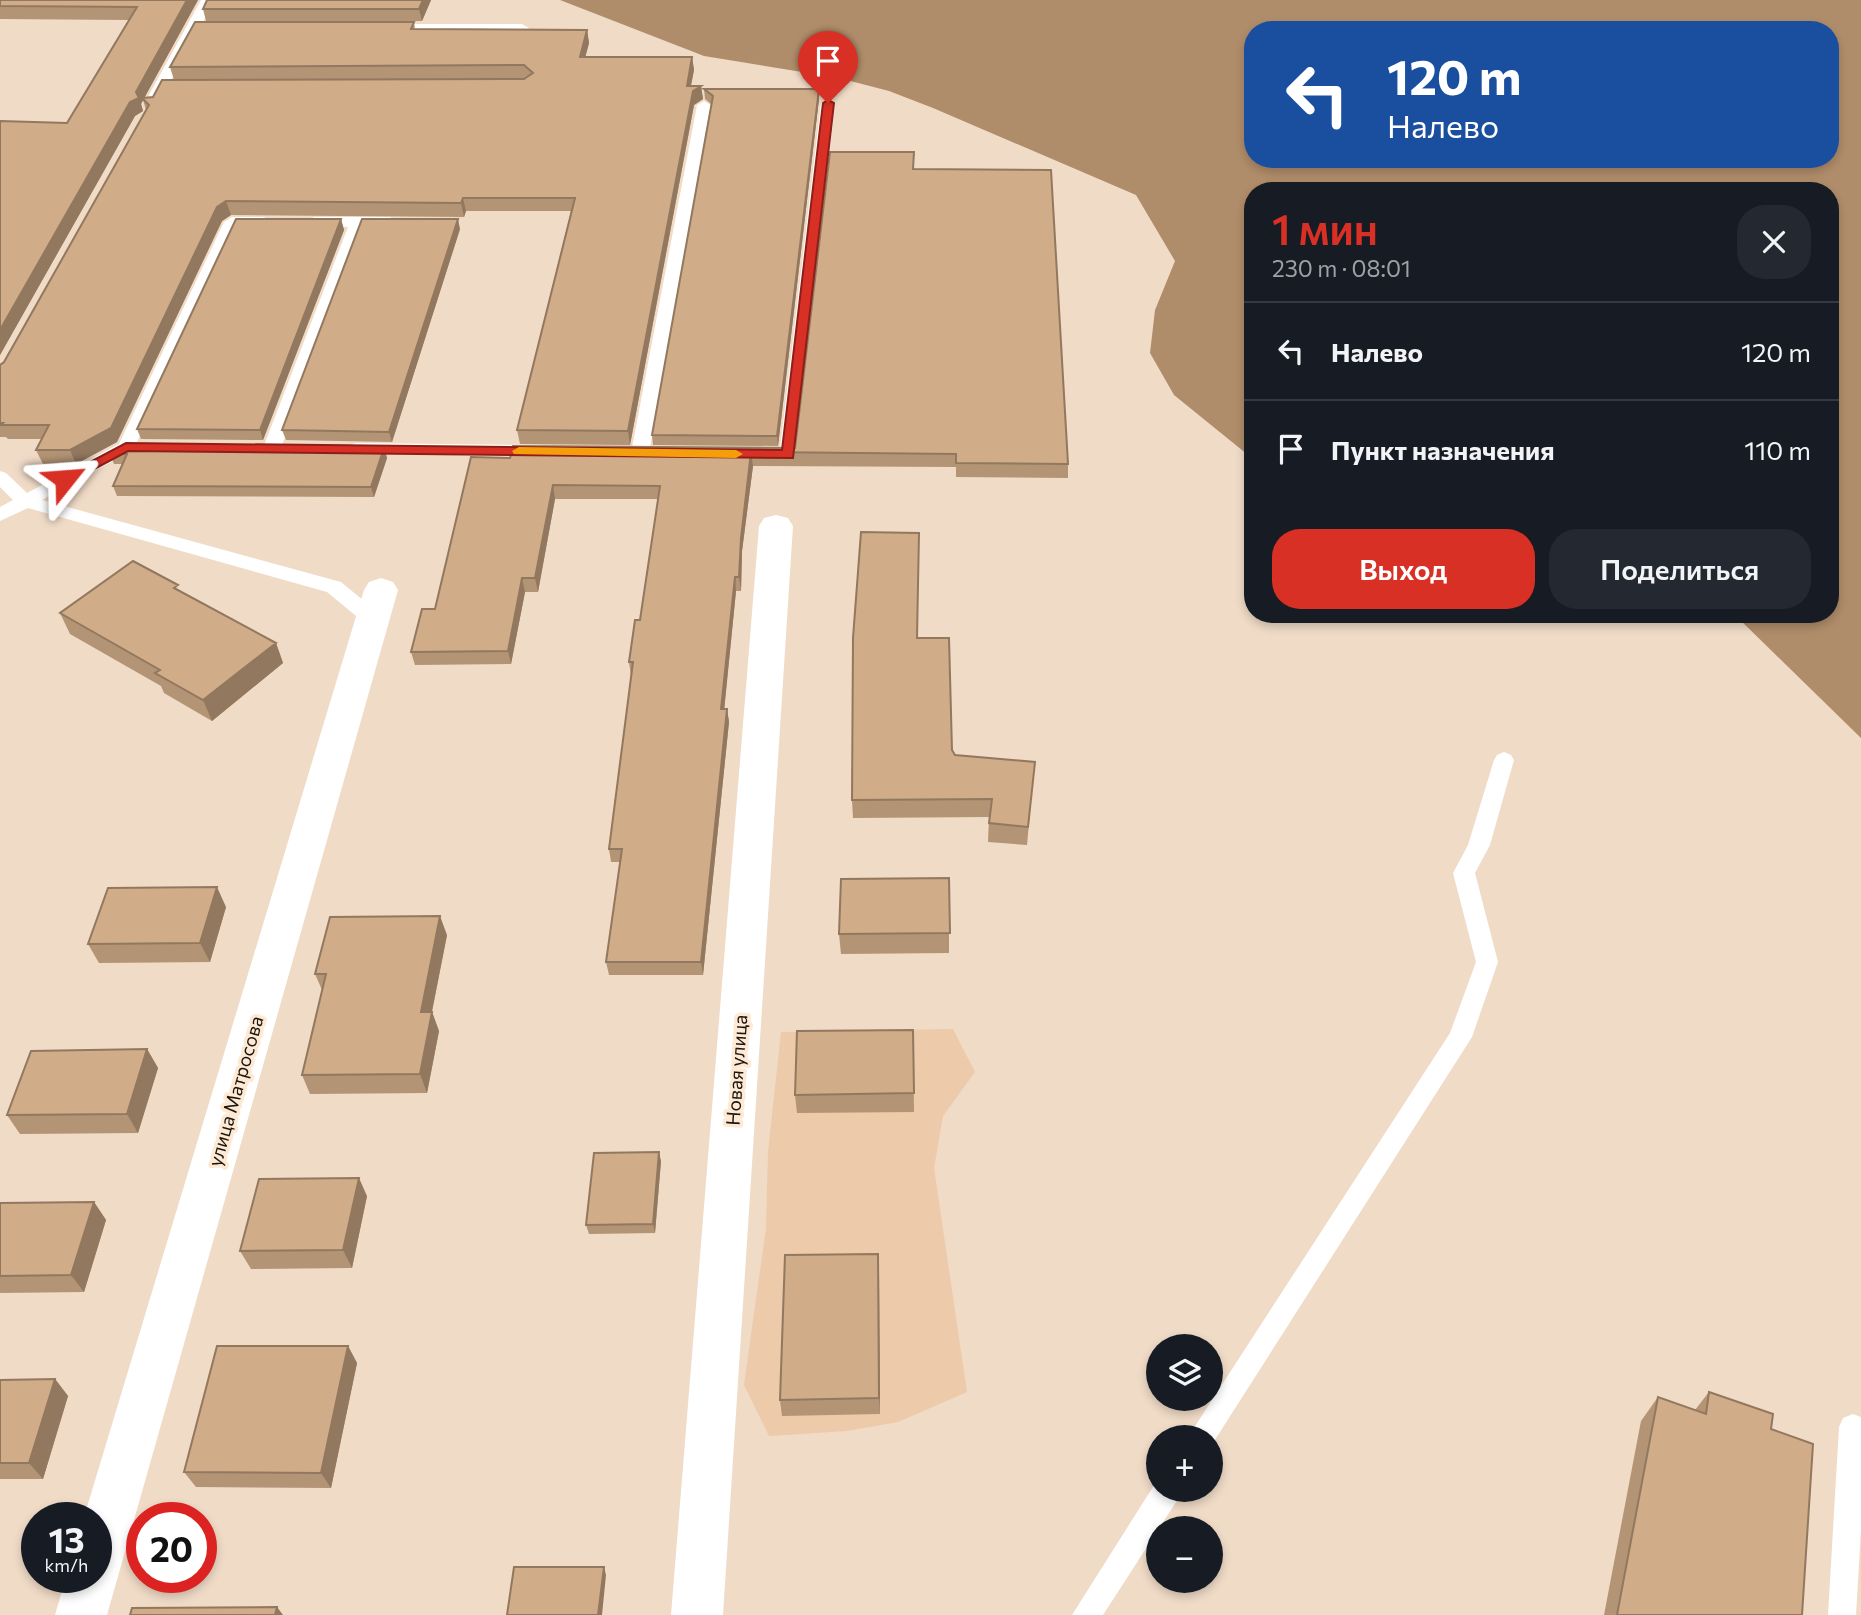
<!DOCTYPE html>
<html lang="ru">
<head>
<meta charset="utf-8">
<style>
  body { margin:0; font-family:Commissioner,sans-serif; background:#242831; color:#f1f3f6; height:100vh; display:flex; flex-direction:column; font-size:26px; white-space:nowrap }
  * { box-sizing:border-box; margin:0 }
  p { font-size:23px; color:#9ea1a6 }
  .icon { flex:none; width:38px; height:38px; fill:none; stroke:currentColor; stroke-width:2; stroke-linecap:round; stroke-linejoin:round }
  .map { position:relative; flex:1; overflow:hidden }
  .panel { position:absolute; left:1244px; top:182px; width:595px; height:441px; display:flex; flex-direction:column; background:#171b24; border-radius:28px; box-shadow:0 4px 10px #0003 }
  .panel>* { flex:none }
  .guide { position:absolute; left:1244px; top:21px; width:595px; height:147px; border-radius:28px; box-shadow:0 4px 10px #0003; background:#1a4fa0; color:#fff; overflow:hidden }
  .tools { position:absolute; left:1146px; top:1334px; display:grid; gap:14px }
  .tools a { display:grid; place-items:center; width:77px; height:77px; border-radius:50%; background:#171b24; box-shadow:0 4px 10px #0003; font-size:35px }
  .speed { position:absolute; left:21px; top:1502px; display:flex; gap:14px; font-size:35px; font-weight:700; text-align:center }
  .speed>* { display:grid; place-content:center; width:91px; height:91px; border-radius:50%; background:#171b24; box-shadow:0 4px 10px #0003; line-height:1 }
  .speed small { font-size:18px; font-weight:400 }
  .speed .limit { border:10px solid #d22; background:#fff; color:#111 }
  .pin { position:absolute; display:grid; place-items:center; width:60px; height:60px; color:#fff; margin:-72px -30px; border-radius:50% 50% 50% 0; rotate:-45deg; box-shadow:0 0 7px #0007 }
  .pin .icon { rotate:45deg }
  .me { position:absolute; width:77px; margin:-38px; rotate:62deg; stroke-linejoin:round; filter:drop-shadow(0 0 5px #0008) }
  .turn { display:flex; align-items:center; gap:24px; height:147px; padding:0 28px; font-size:32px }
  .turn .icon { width:91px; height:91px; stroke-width:2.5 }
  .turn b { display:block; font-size:49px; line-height:60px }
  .round { display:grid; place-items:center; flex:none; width:74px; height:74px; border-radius:28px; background:#242831 }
  .overview { display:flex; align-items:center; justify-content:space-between; height:119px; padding:0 28px }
  h1 { font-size:42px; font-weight:600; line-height:52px; color:#d93025 }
  .button { display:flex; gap:14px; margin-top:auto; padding:14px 28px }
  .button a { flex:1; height:80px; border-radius:28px; background:#d93025; color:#fff; font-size:28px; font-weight:600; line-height:80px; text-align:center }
  .button a+a { background:#242831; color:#f1f3f6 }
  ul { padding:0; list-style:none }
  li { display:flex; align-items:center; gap:21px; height:98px; padding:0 28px; border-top:2px solid #363941 }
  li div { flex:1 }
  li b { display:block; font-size:26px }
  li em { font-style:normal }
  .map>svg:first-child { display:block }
  .green { fill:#eccaaa }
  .water { fill:#b08d6a; fill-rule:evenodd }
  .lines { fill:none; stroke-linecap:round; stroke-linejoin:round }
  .service { fill:#fff; fill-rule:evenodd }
  .minor { fill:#fff; fill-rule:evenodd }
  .wall { fill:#b39475 }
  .shaded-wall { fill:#92785f }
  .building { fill:#d0ac88; stroke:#92785f; stroke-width:2 }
  .route { fill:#d93025; stroke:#8d1f18; stroke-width:2 }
  .slow { fill:#f59e0b }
  .labels { text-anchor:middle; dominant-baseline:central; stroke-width:7; stroke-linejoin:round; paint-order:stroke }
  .street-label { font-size:19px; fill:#1c150e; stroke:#fee9d4 }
</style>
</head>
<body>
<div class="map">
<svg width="1861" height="1615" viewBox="0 0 1861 1615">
  <rect width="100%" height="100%" fill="#f0dbc7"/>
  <path class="green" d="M953,1029L975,1072L943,1116L934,1168L967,1392L898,1422L847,1431L769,1436L744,1385L766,1228L768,1152L781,1032Z"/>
  <path class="water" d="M560,0H1861V738L1734,614H1830V191H1253V459L1174,395L1150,353L1155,310L1175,261L1136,195L933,108L889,91L839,78L704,56ZM1253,30H1830V159H1253Z"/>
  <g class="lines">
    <path class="service" d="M201,0H215L158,104L146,107L144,104Z
      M388,24H522L529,28L522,32L383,31V25Z
      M828,99L835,103L797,455C789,464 768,463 760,454L769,448L780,449L821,103Z
      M704,101L711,105L649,453L640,459L631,453L697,105Z
      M264,217L272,222L269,225L238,227L137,442L144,447L141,451L129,452L42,500L341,582L381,615L384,620L381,625H367L327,592L28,508L0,521V507L13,500L0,487V471L6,473L27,493L119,444L224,222L232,217Z
      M314,217H390L398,222L390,227H363L281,448L272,453L263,448L348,227L309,225L306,222Z
      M356,443L541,445L550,451L541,457L350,453L347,449L350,445Z
      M1504,752L1511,755L1514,760L1490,845L1475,873L1498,962L1472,1037L1211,1446V1437H1188L1450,1033L1476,962L1453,873L1468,845L1494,760L1497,755Z
      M1853,1414L1861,1417V1530L1856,1615H1828L1839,1427L1843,1418Z
      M1158,1479V1489H1182L1178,1499L1103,1615H1072Z"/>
    <path class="minor" d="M776,515L788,518L793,526L723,1615H671L759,526L764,518Z
      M381,578L393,582L398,590L107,1615H55L66,1577H96V1517H84L364,590L369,582Z"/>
  </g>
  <path class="wall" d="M0,0H198L144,98L153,97L174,80L170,67L414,22L415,29L587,30L589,43L585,57H692L694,70L691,86H701L703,99L694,105L630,445L520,444L517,430L571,211H466L464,217L231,215L222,221L117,442L76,464H43L36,450L42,439H8L6,437H0V365L4,362L146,110L143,100L141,104L143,111L135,116L0,355V121L67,123L129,20L0,19Z
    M207,0H431L422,21H206L203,9Z
    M704,89L819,99L778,446L653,445L652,435L711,104L705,99Z
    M914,169L1068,464V478L956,477V467L753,466L742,551L741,591H736L724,709H727L729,722L703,975H609L606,962L620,862H611L609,849L631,676L629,662L640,620L658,499H555L538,592H525L511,664L415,665L411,652L435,609L510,458L795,448Z
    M341,219L344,230L263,440L141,439L137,429Z
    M460,229L392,442L286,440L282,430Z
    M384,448L387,458L374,497L117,496L113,486L122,464H114L110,454Z
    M919,552L917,638L952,750L955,755L1033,780L1027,845L988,842L989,817L853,818L852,800Z
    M181,592L276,643L283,663L212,721L164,693L161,686L70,634L60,613Z
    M949,878V953L841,954L839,934Z
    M226,907L210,962L99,963L88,944Z
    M447,935L432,1012L439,1031L427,1093L310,1094L302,1075L322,990L315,974Z
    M913,1030L914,1112L797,1113L795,1095Z
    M147,1049L158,1068L138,1133L20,1134L7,1115Z
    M661,1161L655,1233L589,1234L586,1225Z
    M367,1196L352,1268L251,1269L240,1251Z
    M94,1202L106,1220L84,1292L0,1293V1203Z
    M878,1254L880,1414L782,1416L780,1400Z
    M348,1346L357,1363L331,1488L196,1487L184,1472Z
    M55,1379L68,1396L43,1479H0V1380Z
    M1709,1392L1771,1429L1802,1615H1604L1641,1421L1658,1397L1695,1410Z"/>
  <path class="shaded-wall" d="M187,0H198L141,104L143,111L135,116L0,355V330L136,92Z
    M423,0H431L422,21L419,9Z
    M587,30L589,43L582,70L580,57Z
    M692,57L694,70L688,99L687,86Z
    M701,86L703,99L694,105L630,445L628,431L693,91Z
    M819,89V99L778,446L777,436Z
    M463,198L466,211L464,217L461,203Z
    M226,201L231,215L222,221L117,442L76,464L70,450L217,207Z
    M341,219L344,230L263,440L260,430Z
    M458,219L460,229L392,442L389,432Z
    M384,448L387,458L374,497L371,487Z
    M751,452L753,466L742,551L741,591L739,577L741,538Z
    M553,485L555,499L538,592L535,578Z
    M735,577L736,591L723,722L721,709Z
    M522,578L525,592L511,664L508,651Z
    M276,643L283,663L212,721L203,700Z
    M727,709L729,722L703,975L701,962Z
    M217,887L226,907L210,962L200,943Z
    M440,916L447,935L428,1031L421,1012Z
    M432,1012L439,1031L427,1093L420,1074Z
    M147,1049L158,1068L138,1133L127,1114Z
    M659,1152L661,1161L655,1233L653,1224Z
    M359,1178L367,1196L352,1268L343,1250Z
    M94,1202L106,1220L84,1292L71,1275Z
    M878,1254L879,1271L880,1414L879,1398Z
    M348,1346L357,1363L331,1488L321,1473Z
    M55,1379L68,1396L43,1479L29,1463Z
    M604,1567L606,1575L602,1615H598Z
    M277,1607L283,1615H275Z"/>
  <path class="building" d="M0,0H187L136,92L139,98L130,102L0,330V121L67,123L137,7L0,6Z
    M207,0H423L419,9H203Z
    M195,22H414L411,29L587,30L580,57H692L687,86H701L693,91L628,431L517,430L575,198H463L461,203L226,201L217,207L111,428L70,450H36L49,425H1L3,423H0V365L4,362L149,105L142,98L153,97L162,80L524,79L533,73L524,65L170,67Z
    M704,89H819L777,436L652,435L713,96Z
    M830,152H914L913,169L1051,170L1068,464L956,463V454L751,452L741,538L739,577H735L721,709H727L701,962H606L622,849H609L633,662H629L635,620H640L660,486L553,485L535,578H522L508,651L411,652L422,609H435L471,457L510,458L513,446L795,448Z
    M236,219H341L260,430L137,429Z
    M362,219H458L389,432L282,430Z
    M125,445L384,448L371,487L113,486L127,454H110Z
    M861,532L919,533L917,638H949L952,750L955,755L1035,762L1028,827L989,823L992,799L852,800L853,638Z
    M133,561L178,585L174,588L276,643L203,700L155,673L160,670L60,613Z
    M949,878L950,933L839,934L841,879Z
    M217,887L200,943L88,944L108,888Z
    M440,916L421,1012H432L420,1074L302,1075L326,974H315L330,917Z
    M913,1030L914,1093L795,1095L797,1031Z
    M147,1049L127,1114L7,1115L31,1051Z
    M659,1152L653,1224L586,1225L594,1153Z
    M359,1178L343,1250L240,1251L259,1179Z
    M94,1202L71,1275L0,1276V1203Z
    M878,1254L879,1398L780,1400L785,1255Z
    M217,1346H348L321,1473L184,1472Z
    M55,1379L29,1463H0V1380Z
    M1709,1392L1773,1414L1771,1429L1813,1444L1802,1615H1617L1658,1397L1706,1414Z
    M514,1567H604L598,1615H507Z
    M277,1607L275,1615H130L132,1608Z"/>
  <path class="route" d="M828,100L834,103L793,458L128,451L70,482L58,479L126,443L782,450L823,103Z"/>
  <path class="slow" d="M519,447L736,450L743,454L736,458L514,454L512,451Z"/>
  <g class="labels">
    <g class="street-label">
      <text transform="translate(736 1070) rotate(-86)">Новая улица</text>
      <text transform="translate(235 1091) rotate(-74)">улица Матросова</text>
    </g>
  </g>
</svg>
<div class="tools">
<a><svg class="icon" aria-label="layers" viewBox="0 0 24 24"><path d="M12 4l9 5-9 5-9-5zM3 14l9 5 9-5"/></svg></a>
<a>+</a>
<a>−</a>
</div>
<div class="speed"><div>13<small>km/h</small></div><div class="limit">20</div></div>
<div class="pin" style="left:828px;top:103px;background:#d93025"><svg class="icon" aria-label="arrive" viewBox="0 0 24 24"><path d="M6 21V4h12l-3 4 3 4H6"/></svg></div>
<svg class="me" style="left:65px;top:479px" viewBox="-20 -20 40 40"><path d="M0-17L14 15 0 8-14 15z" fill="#d93025" stroke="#fff" stroke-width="4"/></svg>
<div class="guide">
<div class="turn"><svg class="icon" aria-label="left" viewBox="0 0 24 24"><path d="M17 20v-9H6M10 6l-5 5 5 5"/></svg><div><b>120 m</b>Налево</div></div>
</div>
<section class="panel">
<div class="overview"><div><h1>1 мин</h1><p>230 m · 08:01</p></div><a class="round"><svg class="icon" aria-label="close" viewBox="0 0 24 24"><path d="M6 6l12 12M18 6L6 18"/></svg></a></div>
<ul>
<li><svg class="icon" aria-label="left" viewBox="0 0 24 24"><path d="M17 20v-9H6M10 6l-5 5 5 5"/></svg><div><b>Налево</b></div><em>120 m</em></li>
<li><svg class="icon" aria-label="arrive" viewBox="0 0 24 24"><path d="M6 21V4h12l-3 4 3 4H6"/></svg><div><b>Пункт назначения</b></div><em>110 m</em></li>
</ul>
<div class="button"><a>Выход</a><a>Поделиться</a></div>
</section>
</div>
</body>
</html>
